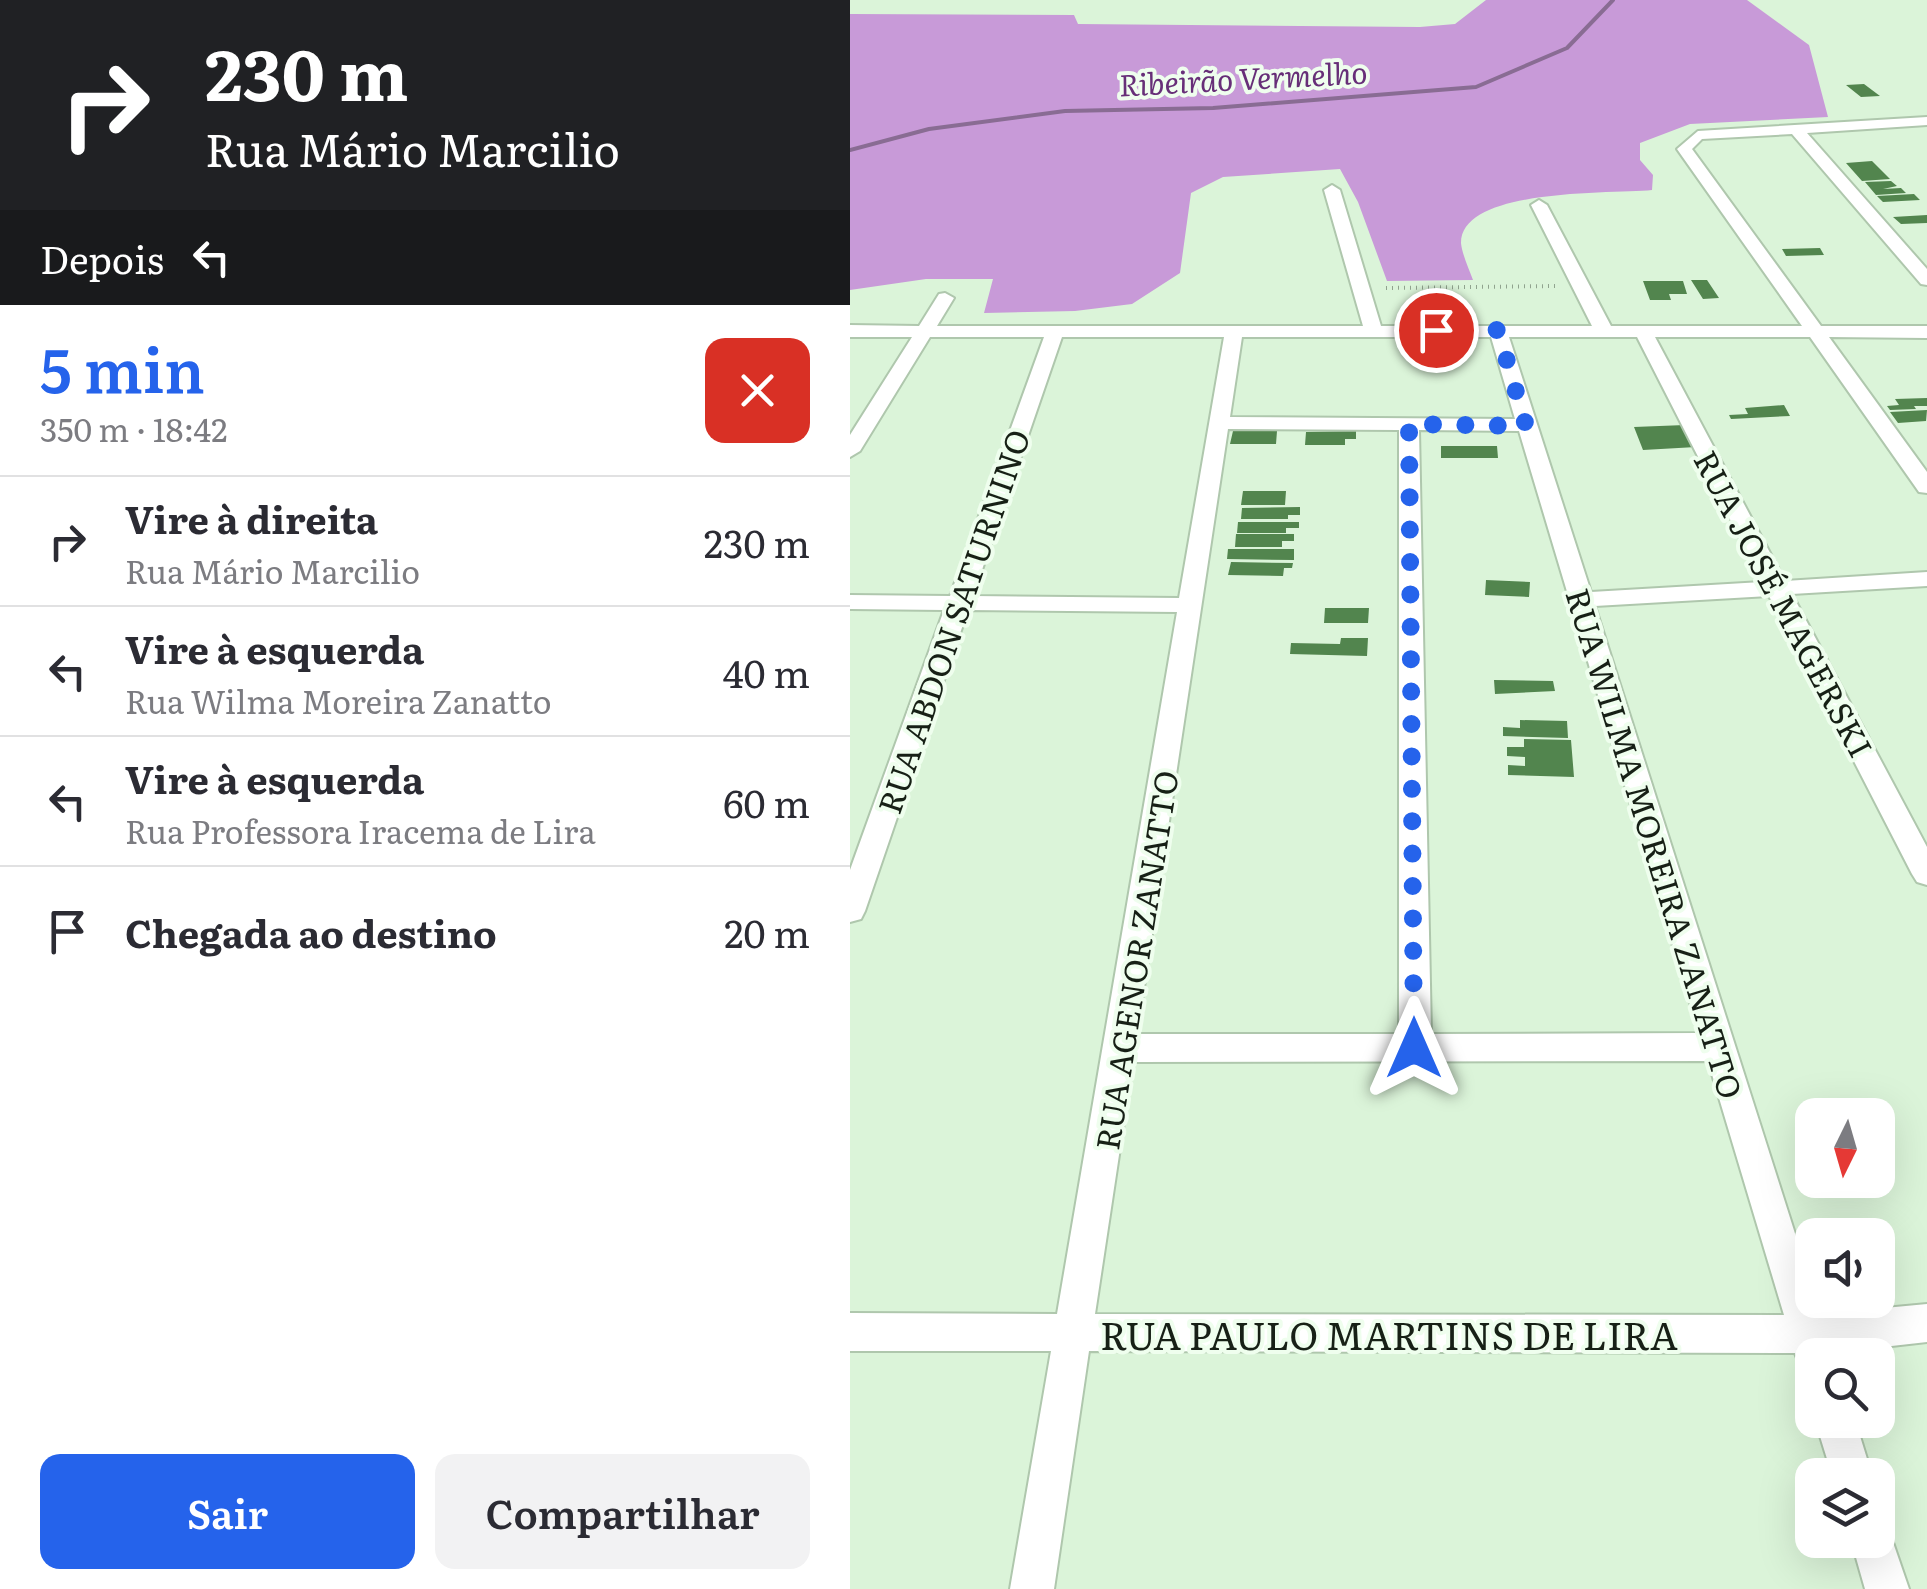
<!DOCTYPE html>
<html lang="pt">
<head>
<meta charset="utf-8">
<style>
  body { margin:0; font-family:Literata,serif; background:#f2f2f3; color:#2b2b33; height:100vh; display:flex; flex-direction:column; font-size:38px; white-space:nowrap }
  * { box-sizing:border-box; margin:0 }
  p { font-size:32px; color:#7c7c81 }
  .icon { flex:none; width:55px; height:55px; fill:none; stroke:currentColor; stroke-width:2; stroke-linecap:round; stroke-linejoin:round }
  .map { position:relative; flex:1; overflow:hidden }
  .panel { display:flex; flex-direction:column; background:#fff; width:850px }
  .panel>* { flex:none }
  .top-card { background:#202124; color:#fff; overflow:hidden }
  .needle { width:65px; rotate:185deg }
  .buttons { position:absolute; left:945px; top:1098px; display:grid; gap:20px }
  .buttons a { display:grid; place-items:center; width:100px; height:100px; border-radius:20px; background:#fff; box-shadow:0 10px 40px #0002; font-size:50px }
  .pin { position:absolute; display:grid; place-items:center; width:85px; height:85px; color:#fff; margin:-42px; border:5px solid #fff; border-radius:50%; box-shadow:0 2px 10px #0007 }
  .me { position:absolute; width:110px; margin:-55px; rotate:0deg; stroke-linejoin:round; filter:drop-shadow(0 0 8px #0008) }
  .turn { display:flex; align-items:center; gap:35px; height:210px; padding:0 40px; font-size:45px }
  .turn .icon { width:130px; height:130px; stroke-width:2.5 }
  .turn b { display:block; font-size:70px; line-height:85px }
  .then { display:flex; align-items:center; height:95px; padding:0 40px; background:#0003; gap:20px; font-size:38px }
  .round { display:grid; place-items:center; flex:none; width:105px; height:105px; border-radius:20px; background:#f2f2f3 }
  .overview { display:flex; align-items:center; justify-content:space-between; height:170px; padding:0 40px }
  h1 { font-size:60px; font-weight:600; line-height:75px; color:#2563eb }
  .primary-button { display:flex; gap:20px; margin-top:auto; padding:20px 40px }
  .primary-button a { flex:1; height:115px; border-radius:20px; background:#2563eb; color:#fff; font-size:40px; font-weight:600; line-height:115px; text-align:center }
  .primary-button a+a { background:#f2f2f3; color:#2b2b33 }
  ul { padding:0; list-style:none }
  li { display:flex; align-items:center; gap:30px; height:130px; padding:0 40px; border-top:2px solid #e1e1e2 }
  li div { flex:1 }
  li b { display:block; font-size:38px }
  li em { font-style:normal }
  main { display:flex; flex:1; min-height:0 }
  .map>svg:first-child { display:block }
  .forest { fill:#c89ad8 }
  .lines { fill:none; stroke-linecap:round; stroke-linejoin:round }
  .stream { stroke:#896c93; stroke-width:4 }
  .building { fill:#52854e }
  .minor-casing { stroke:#afc7ad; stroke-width:4 }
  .path { stroke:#90a38e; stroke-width:4; stroke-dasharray:1 5; stroke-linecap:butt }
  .minor { fill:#fff; fill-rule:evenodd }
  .route { stroke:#2563eb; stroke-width:18; stroke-dasharray:0 32.4 }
  .labels { text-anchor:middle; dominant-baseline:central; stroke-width:8; stroke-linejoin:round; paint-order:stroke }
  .far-water-label { font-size:30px; font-style:italic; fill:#672f78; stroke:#effeee }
  .street-label { font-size:32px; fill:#172016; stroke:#effeee }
  .near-street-label { font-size:38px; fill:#172016; stroke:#effeee }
</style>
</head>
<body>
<main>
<section class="panel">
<div class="top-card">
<div class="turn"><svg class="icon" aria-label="right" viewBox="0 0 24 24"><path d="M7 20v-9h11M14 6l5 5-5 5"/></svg><div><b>230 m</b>Rua Mário Marcilio</div></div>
<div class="then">Depois<svg class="icon" aria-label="left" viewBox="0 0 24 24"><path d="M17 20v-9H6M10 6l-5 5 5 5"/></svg></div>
</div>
<div class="overview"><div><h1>5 min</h1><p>350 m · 18:42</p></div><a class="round" style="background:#d93025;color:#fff"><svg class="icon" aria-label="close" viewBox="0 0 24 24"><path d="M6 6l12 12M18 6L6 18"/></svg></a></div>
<ul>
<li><svg class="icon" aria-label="right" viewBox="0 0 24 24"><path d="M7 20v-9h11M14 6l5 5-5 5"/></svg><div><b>Vire à direita</b><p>Rua Mário Marcilio</p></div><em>230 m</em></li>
<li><svg class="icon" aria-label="left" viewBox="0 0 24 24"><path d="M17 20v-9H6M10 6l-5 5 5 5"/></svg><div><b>Vire à esquerda</b><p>Rua Wilma Moreira Zanatto</p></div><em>40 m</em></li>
<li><svg class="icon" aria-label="left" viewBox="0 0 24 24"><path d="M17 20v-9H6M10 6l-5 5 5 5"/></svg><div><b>Vire à esquerda</b><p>Rua Professora Iracema de Lira</p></div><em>60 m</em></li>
<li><svg class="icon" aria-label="arrive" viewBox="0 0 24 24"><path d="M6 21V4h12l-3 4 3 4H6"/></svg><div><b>Chegada ao destino</b></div><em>20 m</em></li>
</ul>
<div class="primary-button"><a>Sair</a><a>Compartilhar</a></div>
</section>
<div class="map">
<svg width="1077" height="1589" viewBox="0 0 1077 1589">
  <rect width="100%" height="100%" fill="#dbf4d9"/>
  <path class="forest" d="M636,0H897L959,45L978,117L840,124L790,143V160L803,175L802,190C764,194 611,187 611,243C612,254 619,269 623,280L537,281L508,202L490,169L373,177L341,193L330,273L282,304L225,311L134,313L143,279H76L0,290V14L224,15L228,24L570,27L605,24Z"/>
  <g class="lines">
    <path class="stream" d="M0,150L79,129L215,111L363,108L626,87L717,48L763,0"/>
  </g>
  <path class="building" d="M1014,84L1030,96L1011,97L996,85Z
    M1022,161L1040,179L1012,181L996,163Z
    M1041,181L1047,186L1033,189L1051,188L1056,193L1026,195L1015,182Z
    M1064,194L1070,200L1033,202L1027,196Z
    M1077,215V223L1051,224L1043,217Z
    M970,248L974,255L936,256L932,249Z
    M841,280H857L869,298L853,299Z
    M793,281H833L837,294H819L821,300H800Z
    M1077,398V406H1064L1066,409L1040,410L1037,406L1049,405L1045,399Z
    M934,405L940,416L881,419L879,415L898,414L895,408Z
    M1077,410L1076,421L1048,423L1040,412Z
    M835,425L846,447L793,450L784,427Z
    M383,431H427L426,444H380Z
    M506,431V439H495V445H455L456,432Z
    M591,446H647L648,458H591Z
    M393,491H436L435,505H391Z
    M450,507V515H438V519H391L392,508Z
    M388,522H449V528H436V533H387Z
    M386,534H444V541H432V547H385Z
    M378,549H444V560L377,559Z
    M381,562L443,563L442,568H434L433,576L378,575Z
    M636,580L680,582L679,597L635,595Z
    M475,608H519L518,623H474Z
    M491,638H518L517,656L440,654L441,643L490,644Z
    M644,680L703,681L705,691L645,694Z
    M670,720L717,721L718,738L653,736V727L670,728Z
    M674,739L721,740L724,777L658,775V765L675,766V757L657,756V747H674Z"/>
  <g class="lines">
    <g class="minor-casing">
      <path id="minor" d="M1077,117V125L957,133L1077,269V285L1071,284L942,134L852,139L842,149L971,326H1077V338L979,337L1077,472V493L1069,492L960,337H805L935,581L1077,572V586L942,594L1077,847V885L1067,882L1062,874L919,596L745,606L962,1287V1300H967L971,1314L1077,1304V1342L962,1355V1373L951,1369L945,1353L239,1351L204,1589H160L201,1351H0V1313L207,1314L327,612L118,610L15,911L11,919L0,922V870L94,610L0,609V595L100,596L194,337H80L10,451L0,457V435L62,337H0V325L69,326L89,294L95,293L104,298L87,326H513L474,190L482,185L490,190L531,326H742L681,205L689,200L697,205L761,326H952L827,149L848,131ZM212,337H374L329,598L123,596ZM392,337H641L665,419L380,417ZM659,337H787L912,582L741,592ZM378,429L549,430V1034H287ZM569,430L669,431L849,1033L581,1034ZM858,1061L934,1315L245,1314L283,1062Z
        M965,1420H1005L1022,1475H982Z
        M1028,1521L1037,1525L1059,1589H1015L1001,1540H1028Z"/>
    </g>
    <path class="path" d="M536,288L705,286"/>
    <use href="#minor" class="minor"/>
  </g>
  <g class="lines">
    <path class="route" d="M564,1048L559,424L676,426L648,330H586"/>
  </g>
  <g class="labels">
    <g class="far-water-label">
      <text transform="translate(393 77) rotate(-3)">Ribeirão Vermelho</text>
    </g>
    <g class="street-label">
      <text transform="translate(935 603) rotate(62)">RUA JOSÉ MAGERSKI</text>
      <text transform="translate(102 621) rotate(-71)">RUA ABDON SATURNINO</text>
      <text transform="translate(806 843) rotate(73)">RUA WILMA MOREIRA ZANATTO</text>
      <text transform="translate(285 960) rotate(-81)">RUA AGENOR ZANATTO</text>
    </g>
    <g class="near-street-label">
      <text x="539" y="1333">RUA PAULO MARTINS DE LIRA</text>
    </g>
  </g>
</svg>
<div class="buttons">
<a><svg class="needle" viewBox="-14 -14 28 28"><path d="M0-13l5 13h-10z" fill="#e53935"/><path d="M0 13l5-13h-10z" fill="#7c7c81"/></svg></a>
<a><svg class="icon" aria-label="sound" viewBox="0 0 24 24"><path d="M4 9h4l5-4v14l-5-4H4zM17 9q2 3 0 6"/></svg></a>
<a><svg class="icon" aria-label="search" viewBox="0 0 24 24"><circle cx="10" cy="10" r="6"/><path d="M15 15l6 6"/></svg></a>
<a><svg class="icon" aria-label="layers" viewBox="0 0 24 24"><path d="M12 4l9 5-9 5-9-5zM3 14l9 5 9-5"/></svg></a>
</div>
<div class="pin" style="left:586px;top:330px;background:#d93025"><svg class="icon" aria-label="arrive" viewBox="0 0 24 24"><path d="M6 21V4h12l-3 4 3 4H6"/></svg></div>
<svg class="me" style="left:564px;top:1048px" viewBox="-20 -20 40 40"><path d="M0-17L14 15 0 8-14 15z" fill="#2563eb" stroke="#fff" stroke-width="4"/></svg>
</div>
</main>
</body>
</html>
